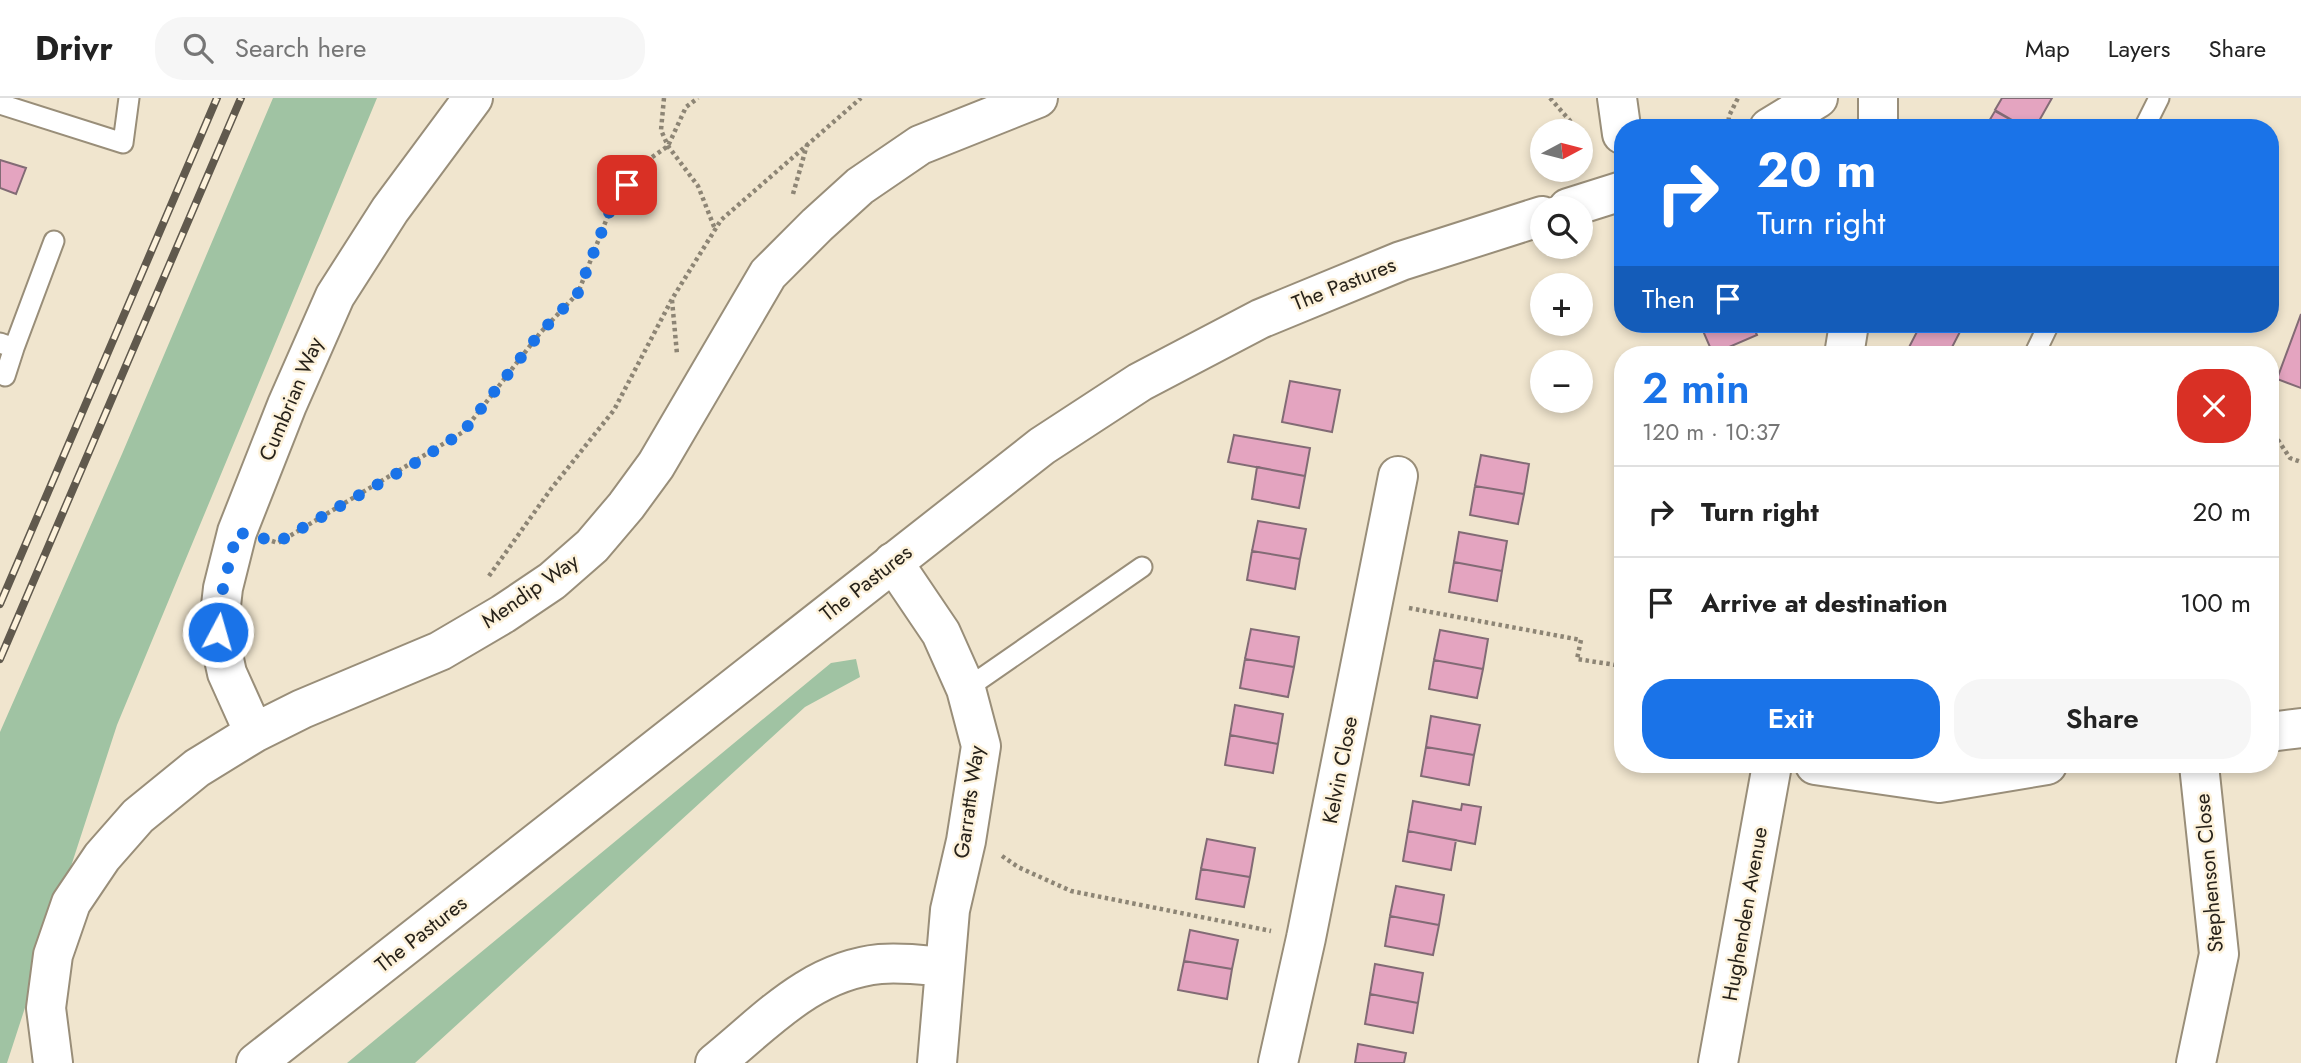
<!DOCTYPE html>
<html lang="en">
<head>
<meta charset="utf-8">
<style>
  body { margin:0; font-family:Jost,sans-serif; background:#f6f6f6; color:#222; height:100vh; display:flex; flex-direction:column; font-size:26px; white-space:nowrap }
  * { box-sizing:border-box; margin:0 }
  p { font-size:23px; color:#767676 }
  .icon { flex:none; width:38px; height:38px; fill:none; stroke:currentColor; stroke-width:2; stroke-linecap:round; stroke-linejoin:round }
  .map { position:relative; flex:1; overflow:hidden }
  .details { position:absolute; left:1614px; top:248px; width:665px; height:427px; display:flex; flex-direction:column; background:#fff; border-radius:28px; box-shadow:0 4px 10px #0003 }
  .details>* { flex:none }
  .top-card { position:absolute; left:1614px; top:21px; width:665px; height:214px; border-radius:28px; box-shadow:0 4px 10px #0003; background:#1a73e8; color:#fff; overflow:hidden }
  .needle { width:46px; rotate:83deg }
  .controls { position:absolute; left:1530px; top:21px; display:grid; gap:14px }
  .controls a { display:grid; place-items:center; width:63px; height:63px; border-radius:50%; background:#fff; box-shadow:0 4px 10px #0003; font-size:35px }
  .pin { position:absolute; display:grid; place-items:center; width:60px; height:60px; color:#fff; margin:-30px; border-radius:14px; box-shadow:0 4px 10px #0006 }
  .me { position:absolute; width:77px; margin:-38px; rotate:6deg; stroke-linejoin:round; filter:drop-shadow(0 0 5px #0008) }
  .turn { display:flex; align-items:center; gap:24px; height:147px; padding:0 28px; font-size:32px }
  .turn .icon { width:91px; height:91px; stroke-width:2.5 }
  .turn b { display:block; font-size:49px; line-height:60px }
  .then { display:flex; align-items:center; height:66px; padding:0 28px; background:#0003; gap:14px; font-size:26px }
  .round { display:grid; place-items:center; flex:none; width:74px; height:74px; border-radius:28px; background:#f6f6f6 }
  .head { display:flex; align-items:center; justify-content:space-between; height:119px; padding:0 28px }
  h1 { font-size:42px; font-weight:600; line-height:52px; color:#1a73e8 }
  .cta { display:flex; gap:14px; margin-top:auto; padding:14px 28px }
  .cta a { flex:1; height:80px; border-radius:28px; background:#1a73e8; color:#fff; font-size:28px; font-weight:600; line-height:80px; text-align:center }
  .cta a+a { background:#f6f6f6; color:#222 }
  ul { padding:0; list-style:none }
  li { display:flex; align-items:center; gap:21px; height:91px; padding:0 28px; border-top:2px solid #e0e0e0 }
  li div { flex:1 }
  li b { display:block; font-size:26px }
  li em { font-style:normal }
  header { display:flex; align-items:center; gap:42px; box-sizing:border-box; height:98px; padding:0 35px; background:#fff; border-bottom:2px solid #e0e0e0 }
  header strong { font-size:33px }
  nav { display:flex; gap:38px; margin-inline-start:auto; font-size:24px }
  .search { width:490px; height:63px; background:#f6f6f6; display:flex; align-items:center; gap:18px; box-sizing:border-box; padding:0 24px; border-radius:28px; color:#767676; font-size:26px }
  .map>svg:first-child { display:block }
  .green { fill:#a0c3a3 }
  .building { fill:#e4a4c0; stroke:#826b75; stroke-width:2 }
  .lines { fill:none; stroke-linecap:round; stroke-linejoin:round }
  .lane-casing { stroke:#998e79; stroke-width:23 }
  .street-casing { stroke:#998e79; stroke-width:42 }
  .secondary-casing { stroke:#998e79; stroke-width:42 }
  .path { stroke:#8d8575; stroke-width:4.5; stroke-dasharray:3.5 3.5; stroke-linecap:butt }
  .lane { stroke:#fff; stroke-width:19 }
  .street { stroke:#fff; stroke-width:38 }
  .secondary { stroke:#fff; stroke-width:38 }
  .rail-casing { stroke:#60594d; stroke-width:8 }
  .rail { stroke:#fdf2db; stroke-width:5; stroke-dasharray:16; stroke-linecap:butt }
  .route { stroke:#1a73e8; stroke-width:12; stroke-dasharray:0 21.6 }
  .labels { text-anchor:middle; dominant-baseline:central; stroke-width:5; stroke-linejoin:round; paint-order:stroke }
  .street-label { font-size:21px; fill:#27221a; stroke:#fdf2db }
</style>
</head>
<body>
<header>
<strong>Drivr</strong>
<div class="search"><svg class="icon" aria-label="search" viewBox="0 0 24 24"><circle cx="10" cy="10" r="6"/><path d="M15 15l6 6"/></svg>Search here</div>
<nav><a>Map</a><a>Layers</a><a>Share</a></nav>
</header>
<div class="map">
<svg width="2301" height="965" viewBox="0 0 2301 965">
  <rect width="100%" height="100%" fill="#f0e5ce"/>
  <path class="green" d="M273,0H377L117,627L7,965H0V634L122,356Z
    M856,561L860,579L805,609L415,965H347L831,565Z"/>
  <path class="building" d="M2002,0H2052L2035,30H2026L1995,12Z
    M1995,13L2026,30H1985Z
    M0,62L26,70L16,96L0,90Z
    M2301,216V290L2277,281Z
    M1700,226H1752L1757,237L1713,256Z
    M1921,226H1964L1948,257H1905Z
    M1290,283L1340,292L1332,334L1282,324Z
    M1234,337L1310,350L1305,378L1228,364Z
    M1481,357L1529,366L1524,396L1475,388Z
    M1257,369L1305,378L1299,410L1252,401Z
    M1475,388L1524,396L1518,426L1470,417Z
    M1258,423L1306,431L1300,461L1252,453Z
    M1459,434L1507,443L1502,473L1454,464Z
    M1252,453L1300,461L1295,491L1247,482Z
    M1454,464L1502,473L1497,503L1449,494Z
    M1251,531L1299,539L1294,569L1245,561Z
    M1440,532L1488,541L1483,571L1434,562Z
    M1245,561L1294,569L1288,599L1240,590Z
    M1434,562L1483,571L1477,600L1429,591Z
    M1235,607L1283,616L1278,646L1230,637Z
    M1431,618L1480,627L1474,657L1426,649Z
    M1230,637L1278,646L1273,675L1225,667Z
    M1426,649L1474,657L1469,687L1421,678Z
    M1413,703L1461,712L1462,706L1481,709L1475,746L1408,733Z
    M1408,733L1456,742L1451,772L1403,763Z
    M1207,741L1255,750L1250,779L1201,771Z
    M1201,771L1250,779L1244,809L1196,801Z
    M1396,788L1444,797L1439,827L1390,818Z
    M1390,818L1439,827L1433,857L1385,848Z
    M1190,832L1238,842L1232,871L1184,863Z
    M1184,863L1232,871L1227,901L1178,892Z
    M1375,866L1423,875L1418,905L1370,896Z
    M1370,896L1418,905L1413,935L1365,926Z
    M1358,946L1406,955L1404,965H1355Z"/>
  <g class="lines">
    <g class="lane-casing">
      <path id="lane" d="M0,6L123,45L129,0
        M2144,30L2159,0
        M0,245L14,250L54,143
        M2034,257L2049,226
        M5,278L14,250
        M966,591L1142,469"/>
    </g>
    <g class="street-casing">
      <path id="street" d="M1617,0L1622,36
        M893,464L941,535L966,591L981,648L966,743L950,812L937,965
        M2270,634L2301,630
        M254,635L227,575L218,534L223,490L237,434L287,307L335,198L390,112L473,0
        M1815,667L1939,685L2047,667
        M53,965L46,910L53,857L71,805L102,759L138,718L197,670L254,635L302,611L440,553L503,516L552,483L592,448L626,408L656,367L768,176L817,127L860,88L920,47L1038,0
        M715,965C766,924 810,873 880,866C902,864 923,867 945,869
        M1278,965L1306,840L1398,378
        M2196,965L2219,856L2199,667"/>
    </g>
    <g class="secondary-casing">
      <path id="secondary" d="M1769,30L1818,0
        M1878,30V0
        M1568,110L1622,93
        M1844,257L1849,226
        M256,965L1042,348L1140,284L1260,221L1401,163L1542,118
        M1718,965L1772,667"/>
    </g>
    <path class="path" d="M664,0L661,32L668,48L698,88L715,131
      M1550,0L1579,33
      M1728,30L1729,18L1738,0
      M793,96L807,47
      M672,202L677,256
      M2270,330L2290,360L2301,364
      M272,443L278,445L463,334L540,235L578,195L612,107L641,67L668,48L686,9L698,0
      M489,478L551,391L614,312L672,201L721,122L861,0
      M1409,510L1581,542L1577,561L1622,568
      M1002,758L1018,769L1071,793L1271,833"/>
    <use href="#lane" class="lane"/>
    <use href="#street" class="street"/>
    <use href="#secondary" class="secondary"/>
    <g class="rail-casing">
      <path id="rail" d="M0,506L217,0
        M0,561L241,0"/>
    </g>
    <use href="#rail" class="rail"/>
  </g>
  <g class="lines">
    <path class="route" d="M218,534L223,490L237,434L278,444L420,362L463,334L540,235L578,195L612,107L627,87"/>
  </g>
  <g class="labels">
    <g class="street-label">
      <text transform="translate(1344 186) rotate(-22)">The Pastures</text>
      <text transform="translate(291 301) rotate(-67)">Cumbrian Way</text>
      <text transform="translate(866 485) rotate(-38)">The Pastures</text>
      <text transform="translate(530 493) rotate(-35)">Mendip Way</text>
      <text transform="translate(1340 672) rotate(-79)">Kelvin Close</text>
      <text transform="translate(969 704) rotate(-82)">Garratts Way</text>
      <text transform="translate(2209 775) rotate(-95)">Stephenson Close</text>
      <text transform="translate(1745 816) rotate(-80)">Hughenden Avenue</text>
      <text transform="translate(421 836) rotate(-38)">The Pastures</text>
    </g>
  </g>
</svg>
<div class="controls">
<a><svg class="needle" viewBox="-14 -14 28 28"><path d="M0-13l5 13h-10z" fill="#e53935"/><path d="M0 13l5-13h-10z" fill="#767676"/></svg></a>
<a><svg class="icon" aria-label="search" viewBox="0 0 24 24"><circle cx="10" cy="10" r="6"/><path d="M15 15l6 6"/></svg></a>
<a>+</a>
<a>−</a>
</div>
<div class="pin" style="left:627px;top:87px;background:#d93025"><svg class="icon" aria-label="arrive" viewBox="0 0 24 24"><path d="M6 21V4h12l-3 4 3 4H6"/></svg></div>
<svg class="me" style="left:218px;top:534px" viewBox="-20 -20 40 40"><circle r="17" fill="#1a73e8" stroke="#fff" stroke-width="3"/><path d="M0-11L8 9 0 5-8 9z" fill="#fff"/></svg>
<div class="top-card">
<div class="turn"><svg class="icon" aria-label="right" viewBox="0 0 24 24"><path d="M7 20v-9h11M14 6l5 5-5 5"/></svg><div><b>20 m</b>Turn right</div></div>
<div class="then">Then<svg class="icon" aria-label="arrive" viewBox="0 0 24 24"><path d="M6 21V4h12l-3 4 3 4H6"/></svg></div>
</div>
<section class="details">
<div class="head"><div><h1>2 min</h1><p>120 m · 10:37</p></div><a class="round" style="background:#d93025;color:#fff"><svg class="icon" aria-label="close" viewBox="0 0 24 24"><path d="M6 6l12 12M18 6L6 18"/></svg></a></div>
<ul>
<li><svg class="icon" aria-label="right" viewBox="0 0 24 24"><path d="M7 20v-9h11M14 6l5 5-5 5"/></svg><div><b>Turn right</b></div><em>20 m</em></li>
<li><svg class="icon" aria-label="arrive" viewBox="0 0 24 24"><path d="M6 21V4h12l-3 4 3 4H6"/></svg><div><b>Arrive at destination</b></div><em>100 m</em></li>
</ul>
<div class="cta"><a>Exit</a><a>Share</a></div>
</section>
</div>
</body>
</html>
